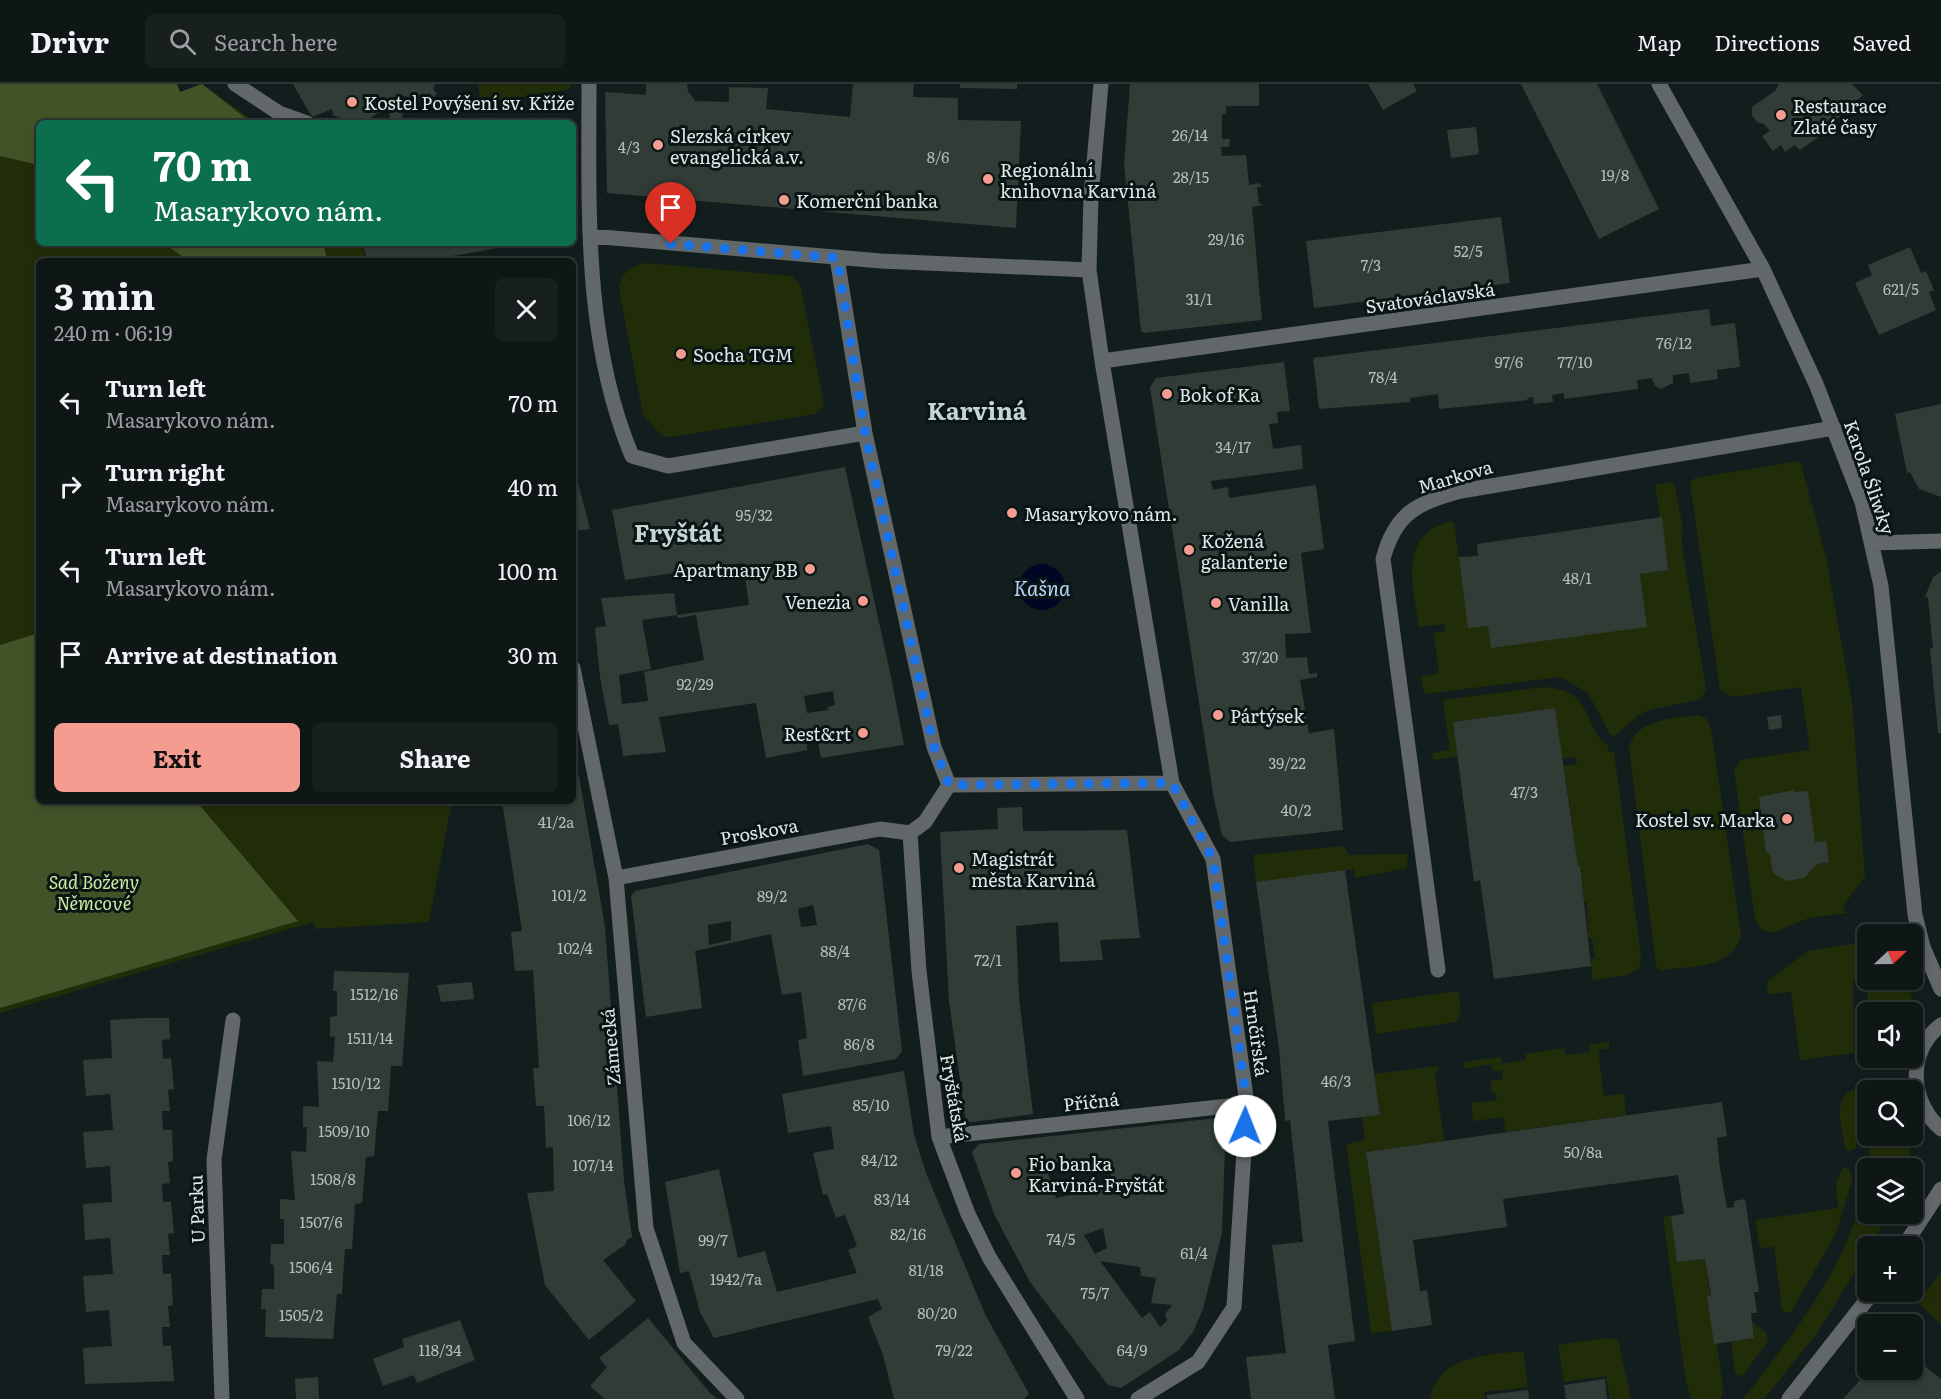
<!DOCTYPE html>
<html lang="en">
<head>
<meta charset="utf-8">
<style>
  body { margin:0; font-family:Literata,serif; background:#171f1f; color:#f1f3f6; height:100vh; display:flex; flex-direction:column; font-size:22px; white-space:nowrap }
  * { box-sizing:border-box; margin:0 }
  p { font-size:20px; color:#9b9fa1 }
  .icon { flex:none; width:33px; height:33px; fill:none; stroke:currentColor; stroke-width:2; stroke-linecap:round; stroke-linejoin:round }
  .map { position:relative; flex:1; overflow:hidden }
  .side { position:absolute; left:36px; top:174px; width:540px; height:546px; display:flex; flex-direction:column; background:#0e1616; border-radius:9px; box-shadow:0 3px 9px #0003,0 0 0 2px #2e3535 }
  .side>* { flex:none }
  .guide { position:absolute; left:36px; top:36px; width:540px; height:126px; border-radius:9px; box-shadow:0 3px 9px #0003,0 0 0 2px #2e3535; background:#0b6e4f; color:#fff; overflow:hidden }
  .needle { width:39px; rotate:68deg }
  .tools { position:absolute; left:1857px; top:840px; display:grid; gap:12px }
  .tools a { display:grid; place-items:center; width:66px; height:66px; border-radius:9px; background:#0e1616; box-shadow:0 3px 9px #0003,0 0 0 2px #2e3535; font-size:30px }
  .pin { position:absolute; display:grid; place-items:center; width:51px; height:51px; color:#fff; margin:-62px -26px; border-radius:50% 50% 50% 0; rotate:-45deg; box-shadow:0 0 6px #0007 }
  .pin .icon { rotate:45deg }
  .me { position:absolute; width:66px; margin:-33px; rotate:1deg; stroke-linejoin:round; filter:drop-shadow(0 0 4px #0008) }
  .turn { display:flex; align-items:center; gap:21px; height:126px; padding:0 18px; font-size:27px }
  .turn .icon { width:78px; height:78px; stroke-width:2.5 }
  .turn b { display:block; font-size:42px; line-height:51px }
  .round { display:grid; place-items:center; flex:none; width:63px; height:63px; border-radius:9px; background:#171f1f }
  .headline { display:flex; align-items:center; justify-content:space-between; height:102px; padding:0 18px }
  h1 { font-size:36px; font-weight:700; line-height:45px }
  .primary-button { display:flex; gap:12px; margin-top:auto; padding:12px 18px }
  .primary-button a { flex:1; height:69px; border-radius:9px; background:#f59c90; color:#111; font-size:24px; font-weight:700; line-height:69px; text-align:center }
  .primary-button a+a { background:#171f1f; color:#f1f3f6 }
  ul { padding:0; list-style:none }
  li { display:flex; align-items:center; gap:18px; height:84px; padding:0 18px }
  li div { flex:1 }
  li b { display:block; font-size:22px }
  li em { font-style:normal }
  header { display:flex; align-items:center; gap:36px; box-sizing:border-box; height:84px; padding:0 30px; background:#0e1616; border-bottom:2px solid #2e3535 }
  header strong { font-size:28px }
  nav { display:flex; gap:33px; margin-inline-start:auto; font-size:21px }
  .search { width:420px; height:54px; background:#171f1f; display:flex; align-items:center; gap:15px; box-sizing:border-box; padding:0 21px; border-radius:9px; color:#9b9fa1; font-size:22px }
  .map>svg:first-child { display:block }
  .green { fill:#212d09 }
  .forest { fill:#435328 }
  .water { fill:#000725 }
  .building { fill:#323c36; fill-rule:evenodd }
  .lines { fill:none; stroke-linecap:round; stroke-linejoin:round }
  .minor { stroke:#626769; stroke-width:15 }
  .route { stroke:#1a73e8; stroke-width:10; stroke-dasharray:0 18 }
  .poi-dot { fill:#f59c90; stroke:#091514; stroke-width:2 }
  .labels { text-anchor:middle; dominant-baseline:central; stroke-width:6; stroke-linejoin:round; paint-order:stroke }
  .number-label { font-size:15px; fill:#b4bdbb }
  .poi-label { font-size:18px; fill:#e0e8e7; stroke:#091514; text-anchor:start }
  .street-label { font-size:18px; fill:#e0e8e7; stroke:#091514 }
  .park-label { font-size:18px; font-style:italic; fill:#cceaa2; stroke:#091514 }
  .water-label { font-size:20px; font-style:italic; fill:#b8d3f8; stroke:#091514 }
  .district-label { font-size:24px; font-weight:bold; fill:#c6d5d4; stroke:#091514 }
</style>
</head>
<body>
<header>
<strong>Drivr</strong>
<div class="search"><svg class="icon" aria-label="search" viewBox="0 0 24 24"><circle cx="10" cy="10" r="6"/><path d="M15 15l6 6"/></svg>Search here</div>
<nav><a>Map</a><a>Directions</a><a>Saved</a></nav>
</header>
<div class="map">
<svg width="1941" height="1315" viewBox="0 0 1941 1315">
  <rect width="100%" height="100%" fill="#121e1d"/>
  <path class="green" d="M0,0H177L180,8L202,0L257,39H39V159H361L367,177H39V717H452L429,838L315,845L313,838L0,929Z
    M478,0H570V5L481,19Z
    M646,179L792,192L800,201L824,321L815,330L671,353L662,352L643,331L619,205C621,189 630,182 646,179Z
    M1800,377L1826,473L1852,618L1865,792L1843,822L1846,829L1809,834L1772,849L1762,846L1755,835L1734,685L1741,676L1810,666L1801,603L1732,613L1720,606L1690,399L1695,394Z
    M1671,398L1675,401L1683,446L1681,447L1683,469L1706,605L1701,615L1650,626L1640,630L1614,652L1610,650L1588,609L1560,593L1424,610L1421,593L1439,589L1434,549L1446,547L1444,540L1419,543C1415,515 1402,469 1428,448C1434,443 1443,440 1450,437L1454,439L1469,544L1488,542L1647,543L1640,490L1668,486L1655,401Z
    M1544,603C1596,607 1580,640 1608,662L1609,668H1614L1641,873L1639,884L1627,891L1593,896L1590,875L1595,874L1592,854H1588L1587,818H1584L1580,782H1578L1564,682L1577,680L1576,673L1562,675L1555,624L1453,638L1458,672L1433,676L1432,669L1450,666L1443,616Z
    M1698,631L1706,634L1711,644L1741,851C1733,886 1688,882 1660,886L1656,882L1629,663C1637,634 1674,635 1698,631Z
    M1344,762L1349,771L1408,770L1407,784L1355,794L1354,785L1256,798L1253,771Z
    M1867,852L1868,896H1910L1914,937L1913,939L1912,928H1868L1867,897H1853L1854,969L1800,976L1791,908L1767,910L1768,897L1808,867L1852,860Z
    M1458,907L1461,928L1456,938L1376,950L1372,919Z
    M1609,958V964L1598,966L1604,1012L1624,1010L1626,1031L1506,1048L1503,1033L1473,1037L1471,1019L1497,1016L1496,1009H1492L1490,997L1503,995L1502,986L1492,987L1491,980L1464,985L1463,978L1501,973L1502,980L1526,976V970L1564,964L1565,971L1590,968L1589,961Z
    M1438,982V988L1435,989L1444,1057L1366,1068L1392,1247L1371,1249L1346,1060L1365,1056L1362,1033L1380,1031L1374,990Z
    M1856,1005V1064L1849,1067L1845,1065C1843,1046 1830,1011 1856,1005Z
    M1870,1052H1911L1909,1084H1868Z
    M1844,1082L1850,1087L1852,1096L1836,1149L1791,1228L1785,1229L1782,1225L1774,1163L1760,1164L1755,1136L1838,1124L1836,1098Z
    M1867,1089L1868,1130H1888L1871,1162H1868L1867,1169L1817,1249L1764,1315H1742C1755,1302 1765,1286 1776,1272C1818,1217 1856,1158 1867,1089Z
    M1671,1132L1677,1178L1705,1175L1723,1304L1721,1315H1691L1686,1298L1663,1133Z
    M1941,1189V1241L1918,1218Z
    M1752,1238L1766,1248L1768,1257L1743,1291L1738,1292L1735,1289L1731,1257L1754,1254Z
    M1607,1254L1618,1256L1631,1315H1610L1606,1292L1564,1298L1558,1261Z
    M1523,1267L1528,1303L1484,1308L1485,1315H1430C1439,1271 1487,1271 1523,1267Z"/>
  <path class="forest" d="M0,0H177L180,8L202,0L252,39H39V81L0,72Z
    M163,159H324L327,177H189Z
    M39,549V717H196L298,837L0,924V561Z"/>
  <path class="water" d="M1019 503a23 23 0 1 1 46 0a23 23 0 1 1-46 0Z"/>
  <path class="building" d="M293,0H435L433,5L437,10L433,14L429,9L419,15V21H414V15L401,11L403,39H390L389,23L361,39H354L333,31L332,25L312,33Z
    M646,0H687L688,7L695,17L729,18V3L768,4L766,25L850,33L853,0H914L913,13L958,14V36L1021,37L1016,144L607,109L605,8L646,11Z
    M960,0H1017V5L960,4Z
    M1130,0H1259V22H1226V30H1222V55H1230L1229,63H1221L1222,72L1246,71L1249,101L1260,99L1261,103H1257L1259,119L1263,121L1252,123L1262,236L1144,249L1141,247L1124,80Z
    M1368,0H1413L1417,7L1383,26Z
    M1521,0H1597L1659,125L1599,155Z
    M1779,0H1852L1863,11L1835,37L1833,34L1817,45L1821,51L1800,66L1795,61L1785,68L1781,61L1773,67L1762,52L1770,47L1764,40L1757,38L1752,31V23L1775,7Z
    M1476,43L1479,70L1451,74L1447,46Z
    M1501,133L1510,199L1314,224L1306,157Z
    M362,159H519V160L447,173L449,177H368Z
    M1910,163L1921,189L1926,187L1934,206L1929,208L1936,226L1879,251L1855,199L1872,191L1868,181Z
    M1709,225L1711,242L1735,239L1740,283L1717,286L1718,295L1690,299L1689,289L1673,291V299L1661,305L1655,302L1652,294L1637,296L1638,305L1564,315V309L1552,311L1553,318L1534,320L1533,313L1527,314L1528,316L1439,325L1438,310L1410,314V318L1319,325L1313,274Z
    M1284,278L1290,327L1277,328L1278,339L1269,340L1273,365L1301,361L1303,385L1211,397L1213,406L1228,403L1229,414L1316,401L1324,465L1301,469L1311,549L1285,550L1286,574L1307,573L1309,590L1317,589V593L1300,596L1309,649L1334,645L1343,746L1230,758L1222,751L1214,715L1150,303L1156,294Z
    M1941,320V413L1919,405L1910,388L1907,389L1895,330Z
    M573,379L590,445L573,447Z
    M845,383L891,593L904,661L821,674L818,658L807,660V666L766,674L756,619L659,633L666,668L623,672L618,640L609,641L600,593L595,544L606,542L601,514L674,509L677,531L642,536L651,585L619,591L622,620L648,617L644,588L704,576L696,531L678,534L677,531L749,521L743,479L625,496L612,426ZM833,607L835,621L827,623L828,626L807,629L804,612Z
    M1662,433L1668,486L1640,490L1647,543L1491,564L1488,542L1468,544L1459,473L1478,472L1477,460Z
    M1941,488V649H1938L1930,564H1933L1928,513H1925L1933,493Z
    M1555,624L1578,782H1580L1591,882L1494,895L1480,796L1474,798L1453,638Z
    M1781,631L1782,644L1769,646L1767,633Z
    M579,692L605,843L624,1097L632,1153L627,1156L625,1161L603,1176L636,1217L589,1256L545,1201L527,1109L554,1107L553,1063L546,1064L544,1022H536L533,984H539L533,886L515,887L511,848L522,847L502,717H573V693Z
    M1794,706V708L1808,707L1815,758L1826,757L1829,778L1817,780L1804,794L1787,797L1773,789L1770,770L1766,768L1759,713Z
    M1022,723L1023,747L1127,746L1140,854L1100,856L1103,876L1060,878L1058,838L1016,842L1019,914L1033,1030L966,1039L949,917L940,748L998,745L997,724Z
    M868,760L879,766L902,967L896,975L803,992L798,956L807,954L801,908L782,911L771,850L695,867L702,924L646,933L631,812L635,807ZM813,821L817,841L801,843L798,825ZM731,837V856L709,861L708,841Z
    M1345,786L1380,1031L1328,1037L1355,1257L1328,1261L1335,1315H1251L1246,1273L1286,1269L1272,1161L1303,1158L1290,1036L1285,1037V1034L1279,965L1256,798Z
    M334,887L409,889L402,982H391L388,1027H378L374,1072L366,1073L362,1119L355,1120L352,1165H345L342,1210H337L333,1255L265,1253L266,1225H261L262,1205H274V1181L270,1180L271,1160H284V1135H280V1115L295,1116L291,1067L306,1068L307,1043H303V1022L319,1023L317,977L333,978L335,952L330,953V933L337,932V907H333Z
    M472,898L474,915L441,918L437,901Z
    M144,934H169L170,955L162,956L163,975L171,974L174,1005L168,1006L170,1027H162L163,1046H172L173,1077L168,1078L170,1099L162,1100L163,1118H171L174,1149L168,1150L170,1171H162L163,1190H171L173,1221L168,1222L170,1243H162L163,1262H171L174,1297L85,1300L83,1264L112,1262L109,1226L86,1228L83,1192L113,1190L110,1154L85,1156L83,1120L112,1118L110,1082L86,1084L83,1048L113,1046L110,1010L86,1012L83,976L112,974L110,936Z
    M904,987L914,1051L926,1089L985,1230L1029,1310L1024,1315H894L883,1271L868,1233L882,1225L878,1215L714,1254L700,1228L689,1187L680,1189L665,1098L719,1085L738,1174L765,1167L777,1208L857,1189L848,1166L857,1162L845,1131L836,1134L827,1110L823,1111L813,1069L834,1065L831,1042L788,1049L782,1010Z
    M1722,1018L1727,1052L1717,1054L1720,1085L1727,1124L1734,1123V1117L1745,1115L1759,1208H1754L1757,1229H1751L1754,1254L1714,1260L1707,1212L1711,1211L1705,1175L1677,1178L1671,1132L1684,1130L1678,1091L1503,1115L1507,1143L1413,1156L1420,1207L1427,1206L1432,1241L1392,1247L1366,1068Z
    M1226,1033L1222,1149L1203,1225L1193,1248L1179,1266L1121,1304L1108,1301L1030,1198L994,1130L972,1068L979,1060ZM1111,1075V1102L1056,1114L1046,1083L1058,1079ZM1103,1144L1107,1164L1095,1170L1084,1151ZM1100,1177L1140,1183L1141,1192L1156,1194L1151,1219L1172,1221L1165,1230L1167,1237L1160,1243L1150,1228L1142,1234Z
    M648,1234L710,1309L718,1315H605L590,1302L607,1283L599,1274Z
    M460,1236L475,1276L417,1299L414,1291L383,1302L373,1275L404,1263L402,1255Z
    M1912,1272L1941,1295V1315H1843L1869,1286H1912Z
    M318,1293L319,1315H296L295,1295Z
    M1605,1295L1607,1315H1566L1564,1301Z
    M1528,1306L1529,1315H1487V1311Z"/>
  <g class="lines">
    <path class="minor" d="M235,0L279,29L307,39
      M589,0C589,124 583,255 632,372L668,382L865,349
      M1101,0L1091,113L1089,186L1102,277L1172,699L1213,775L1247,1020L1234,1223L1198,1278L1138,1315
      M1659,0L1763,185L1816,300L1862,418L1881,502L1915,831L1923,863L1941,905
      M590,152L881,177L1089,186
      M837,174L865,349L934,663L949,701
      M1102,277L1763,185
      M1873,459L1941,457
      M573,584L616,794L646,1144L684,1259L737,1315
      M949,701L925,738L910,749L919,887L939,1053L968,1130L989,1173L1077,1315
      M949,701L1172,699
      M616,794L880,745L910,749
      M1438,886L1383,475C1395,429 1417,419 1461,407L1834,344
      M1941,941C1906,967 1910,1019 1941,1045
      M939,1053L1247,1020
      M1904,1162L1941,1105
      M222,1315L214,1076L233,936
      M1789,1315L1873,1208"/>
  </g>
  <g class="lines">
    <path class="route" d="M671,160L837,174L865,349L934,663L949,701L1172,699L1213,775L1247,1020L1245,1042"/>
  </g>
  <g class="poi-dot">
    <circle cx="352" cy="18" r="6"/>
    <circle cx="1781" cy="31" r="6"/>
    <circle cx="658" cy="61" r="6"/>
    <circle cx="988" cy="95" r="6"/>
    <circle cx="784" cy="116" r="6"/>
    <circle cx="681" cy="270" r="6"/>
    <circle cx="1167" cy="310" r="6"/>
    <circle cx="1012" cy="429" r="6"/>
    <circle cx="1189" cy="466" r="6"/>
    <circle cx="810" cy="485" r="6"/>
    <circle cx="863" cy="517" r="6"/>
    <circle cx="1216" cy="519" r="6"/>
    <circle cx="1218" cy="631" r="6"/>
    <circle cx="863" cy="649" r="6"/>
    <circle cx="1787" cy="735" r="6"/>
    <circle cx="959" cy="784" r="6"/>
    <circle cx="1016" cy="1089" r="6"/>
  </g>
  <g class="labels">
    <g class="number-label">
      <text x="1190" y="50">26/14</text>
      <text x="629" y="62">4/3</text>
      <text x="938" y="72">8/6</text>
      <text x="1615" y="90">19/8</text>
      <text x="1191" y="92">28/15</text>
      <text x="1226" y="154">29/16</text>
      <text x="1468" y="166">52/5</text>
      <text x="1371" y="180">7/3</text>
      <text x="1901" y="204">621/5</text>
      <text x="1199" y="214">31/1</text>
      <text x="1674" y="258">76/12</text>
      <text x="1509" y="277">97/6</text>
      <text x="1575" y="277">77/10</text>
      <text x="1383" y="292">78/4</text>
      <text x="1233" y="362">34/17</text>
      <text x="754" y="430">95/32</text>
      <text x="1577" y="493">48/1</text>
      <text x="1260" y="572">37/20</text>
      <text x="695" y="599">92/29</text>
      <text x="1287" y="678">39/22</text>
      <text x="1524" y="707">47/3</text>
      <text x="1296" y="725">40/2</text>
      <text x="556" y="737">41/2a</text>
      <text x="569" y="810">101/2</text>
      <text x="772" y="811">89/2</text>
      <text x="575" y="863">102/4</text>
      <text x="835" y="866">88/4</text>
      <text x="988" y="875">72/1</text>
      <text x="374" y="909">1512/16</text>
      <text x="852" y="919">87/6</text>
      <text x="370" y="953">1511/14</text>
      <text x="859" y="959">86/8</text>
      <text x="1336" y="996">46/3</text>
      <text x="356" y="998">1510/12</text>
      <text x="871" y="1020">85/10</text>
      <text x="589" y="1035">106/12</text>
      <text x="344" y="1046">1509/10</text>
      <text x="1583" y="1067">50/8a</text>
      <text x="879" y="1075">84/12</text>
      <text x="593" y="1080">107/14</text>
      <text x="333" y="1094">1508/8</text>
      <text x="892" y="1114">83/14</text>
      <text x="321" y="1137">1507/6</text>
      <text x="908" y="1149">82/16</text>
      <text x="1061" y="1154">74/5</text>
      <text x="713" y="1155">99/7</text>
      <text x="1194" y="1168">61/4</text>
      <text x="311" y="1182">1506/4</text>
      <text x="926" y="1185">81/18</text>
      <text x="736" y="1194">1942/7a</text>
      <text x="1095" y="1208">75/7</text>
      <text x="937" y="1228">80/20</text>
      <text x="301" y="1230">1505/2</text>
      <text x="440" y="1265">118/34</text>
      <text x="954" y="1265">79/22</text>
      <text x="1132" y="1265">64/9</text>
    </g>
    <g class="poi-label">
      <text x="364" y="18">Kostel Povýšení sv. Kříže</text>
      <text x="1793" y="21">Restaurace<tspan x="1793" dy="21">Zlaté časy</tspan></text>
      <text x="670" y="51">Slezská církev<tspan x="670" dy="21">evangelická a.v.</tspan></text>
      <text x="1000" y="85">Regionální<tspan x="1000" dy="21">knihovna Karviná</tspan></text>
      <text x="796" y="116">Komerční banka</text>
      <text x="693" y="270">Socha TGM</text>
      <text x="1179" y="310">Bok of Ka</text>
      <text x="1024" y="429">Masarykovo nám.</text>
      <text x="1201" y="456">Kožená<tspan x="1201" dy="21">galanterie</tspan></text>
      <text x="798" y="485" text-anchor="end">Apartmany BB</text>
      <text x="851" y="517" text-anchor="end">Venezia</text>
      <text x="1228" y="519">Vanilla</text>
      <text x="1230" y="631">Pártýsek</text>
      <text x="851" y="649" text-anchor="end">Rest&amp;rt</text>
      <text x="1775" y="735" text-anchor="end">Kostel sv. Marka</text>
      <text x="971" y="774">Magistrát<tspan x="971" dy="21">města Karviná</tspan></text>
      <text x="1028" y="1079">Fio banka<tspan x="1028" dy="21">Karviná-Fryštát</tspan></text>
    </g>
    <g class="street-label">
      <text transform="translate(1430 213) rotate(-8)">Svatováclavská</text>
      <text transform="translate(1455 392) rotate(-16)">Markova</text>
      <text transform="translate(1870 393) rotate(71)">Karola Śliwky</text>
      <text transform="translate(759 747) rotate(-10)">Proskova</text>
      <text transform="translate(1257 949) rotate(82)">Hrnčířská</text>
      <text transform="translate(610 963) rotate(-95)">Zámecká</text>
      <text transform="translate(955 1014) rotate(80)">Fryštátská</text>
      <text transform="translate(1091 1017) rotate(-6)">Příčná</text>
      <text transform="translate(196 1125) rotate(-92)">U Parku</text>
    </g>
    <g class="park-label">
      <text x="94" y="797">Sad Boženy<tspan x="94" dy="21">Němcové</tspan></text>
    </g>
    <g class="water-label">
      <text x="1042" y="503">Kašna</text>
    </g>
    <g class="district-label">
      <text x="977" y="325">Karviná</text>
      <text x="678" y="447">Fryštát</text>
    </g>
  </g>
</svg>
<div class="tools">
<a><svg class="needle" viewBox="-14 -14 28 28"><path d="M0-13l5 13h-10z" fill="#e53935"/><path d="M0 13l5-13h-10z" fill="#9b9fa1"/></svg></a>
<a><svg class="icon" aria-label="sound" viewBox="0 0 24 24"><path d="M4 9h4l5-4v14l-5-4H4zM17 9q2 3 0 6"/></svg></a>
<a><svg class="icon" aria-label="search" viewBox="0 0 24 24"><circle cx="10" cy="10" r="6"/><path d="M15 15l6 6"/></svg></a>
<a><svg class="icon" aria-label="layers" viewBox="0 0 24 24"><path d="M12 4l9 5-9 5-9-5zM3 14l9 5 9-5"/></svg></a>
<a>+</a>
<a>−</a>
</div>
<div class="pin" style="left:671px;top:160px;background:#d93025"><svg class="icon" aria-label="arrive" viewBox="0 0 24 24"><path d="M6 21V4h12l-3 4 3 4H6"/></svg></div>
<svg class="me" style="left:1245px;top:1042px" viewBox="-20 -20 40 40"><circle r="19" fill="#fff"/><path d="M0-13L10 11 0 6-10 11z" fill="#1a73e8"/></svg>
<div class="guide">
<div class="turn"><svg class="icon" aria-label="left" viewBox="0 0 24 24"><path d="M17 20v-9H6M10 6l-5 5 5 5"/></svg><div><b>70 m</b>Masarykovo nám.</div></div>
</div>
<section class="side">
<div class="headline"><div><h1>3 min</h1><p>240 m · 06:19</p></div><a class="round"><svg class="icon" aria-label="close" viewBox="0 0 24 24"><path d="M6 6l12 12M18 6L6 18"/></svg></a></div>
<ul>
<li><svg class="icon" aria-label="left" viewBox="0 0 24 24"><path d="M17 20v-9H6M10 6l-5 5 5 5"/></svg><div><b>Turn left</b><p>Masarykovo nám.</p></div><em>70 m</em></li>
<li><svg class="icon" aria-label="right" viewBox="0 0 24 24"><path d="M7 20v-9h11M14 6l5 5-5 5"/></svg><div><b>Turn right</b><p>Masarykovo nám.</p></div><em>40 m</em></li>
<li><svg class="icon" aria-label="left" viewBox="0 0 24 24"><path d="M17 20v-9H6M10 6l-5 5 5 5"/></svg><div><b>Turn left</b><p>Masarykovo nám.</p></div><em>100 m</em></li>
<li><svg class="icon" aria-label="arrive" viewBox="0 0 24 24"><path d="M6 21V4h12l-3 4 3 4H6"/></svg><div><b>Arrive at destination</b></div><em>30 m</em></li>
</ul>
<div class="primary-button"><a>Exit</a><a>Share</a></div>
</section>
</div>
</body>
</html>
